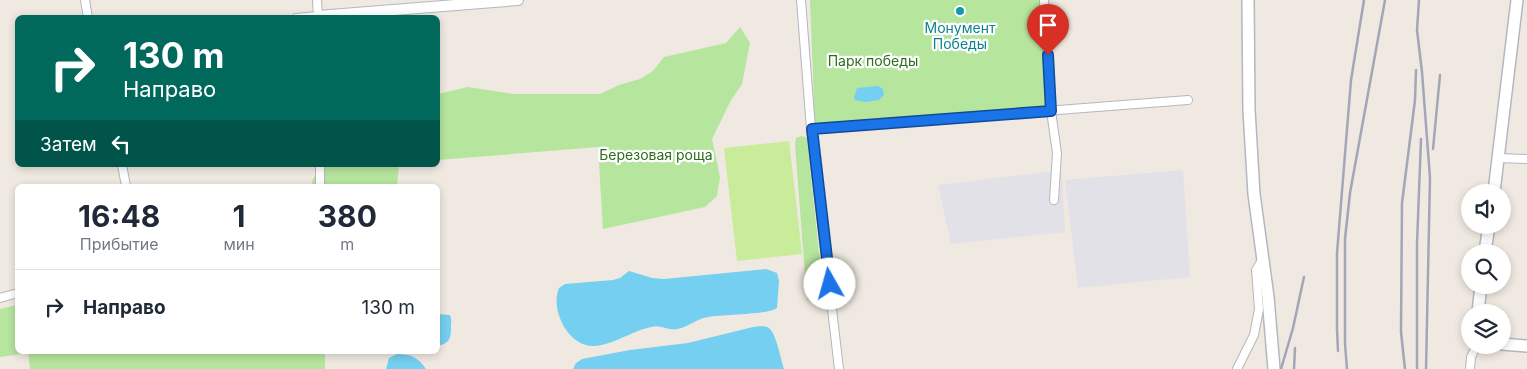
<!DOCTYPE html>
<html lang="ru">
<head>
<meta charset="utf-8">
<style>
  body { margin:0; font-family:Inter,sans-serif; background:#f6f6f7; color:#1f2937; height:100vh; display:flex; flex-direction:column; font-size:19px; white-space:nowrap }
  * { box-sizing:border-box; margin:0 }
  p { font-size:16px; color:#747a83 }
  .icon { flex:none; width:28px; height:28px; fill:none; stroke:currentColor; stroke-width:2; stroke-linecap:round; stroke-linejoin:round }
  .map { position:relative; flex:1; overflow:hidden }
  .panel { position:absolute; left:15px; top:184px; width:425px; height:170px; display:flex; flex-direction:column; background:#fff; border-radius:8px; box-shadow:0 2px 8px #0003 }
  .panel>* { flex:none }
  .hud { position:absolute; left:15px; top:15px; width:425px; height:152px; border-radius:8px; box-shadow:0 2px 8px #0003; background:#00695c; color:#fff; overflow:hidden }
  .tools { position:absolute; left:1461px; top:184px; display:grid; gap:10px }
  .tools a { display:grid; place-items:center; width:50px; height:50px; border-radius:50%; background:#fff; box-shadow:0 2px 8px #0003; font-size:25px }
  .pin { position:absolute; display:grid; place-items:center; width:42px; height:42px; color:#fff; margin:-51px -21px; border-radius:50% 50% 50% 0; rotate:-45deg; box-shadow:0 0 5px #0007 }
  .pin .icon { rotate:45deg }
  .me { position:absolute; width:55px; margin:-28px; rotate:353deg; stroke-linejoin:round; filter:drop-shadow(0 0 4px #0008) }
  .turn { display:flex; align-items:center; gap:18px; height:105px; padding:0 25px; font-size:22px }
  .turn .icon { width:65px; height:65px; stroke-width:2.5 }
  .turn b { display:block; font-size:35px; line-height:42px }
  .then { display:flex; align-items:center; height:48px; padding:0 25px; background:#0003; gap:10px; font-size:19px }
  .eta { display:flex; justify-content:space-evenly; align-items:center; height:85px; text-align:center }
  .eta b { font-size:30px; font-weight:700; line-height:35px }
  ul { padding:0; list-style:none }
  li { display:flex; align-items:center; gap:15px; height:75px; padding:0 25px; border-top:1px solid #e0e1e3 }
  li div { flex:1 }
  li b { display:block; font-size:19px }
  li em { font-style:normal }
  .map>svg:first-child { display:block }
  .industrial { fill:#e3e1e8 }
  .green { fill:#b6e59e }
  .pitch { fill:#c9ec9a }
  .water { fill:#75cff0 }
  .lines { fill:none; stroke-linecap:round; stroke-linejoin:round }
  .minor-casing { stroke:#b4b7c1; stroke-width:10 }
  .tertiary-casing { stroke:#b4b7c1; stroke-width:12 }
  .secondary-casing { stroke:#b4b7c1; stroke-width:14 }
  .minor { stroke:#fff; stroke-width:8 }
  .tertiary { stroke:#fff; stroke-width:10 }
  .secondary { stroke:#fff; stroke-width:11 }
  .rail { stroke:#a3a6b8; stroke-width:2.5 }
  .route-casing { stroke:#114b97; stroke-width:12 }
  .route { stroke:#1a73e8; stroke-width:9 }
  .culture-dot { fill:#0f9aa8; stroke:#fff; stroke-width:2 }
  .labels { text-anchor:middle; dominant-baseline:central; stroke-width:4.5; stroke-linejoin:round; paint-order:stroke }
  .culture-label { font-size:14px; fill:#0d838f; stroke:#fff }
  .park-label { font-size:14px; fill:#2c6e1b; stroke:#fff }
</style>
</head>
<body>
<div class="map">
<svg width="1527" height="369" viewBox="0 0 1527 369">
  <rect width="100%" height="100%" fill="#efe9e1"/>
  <path class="industrial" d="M1183,170L1190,277L1078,288L1065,180Z
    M1048,172L1062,173L1065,232L951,244L938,185Z"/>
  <path class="green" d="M810,0H1040L1046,107L815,125Z
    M740,27L750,43L742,84L730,102L712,139L720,177L717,196L705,207L603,229L598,147L438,160V94L468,87L514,94H600L619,85L640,79L653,71L664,57L726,43Z
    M802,136L807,138L824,300L815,304L807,300L795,145L796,138Z
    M322,165H399L397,186H311L313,179Z
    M17,305L18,351H325V369H30L28,353L0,357V309Z"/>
  <path class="pitch" d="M789,141L802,254L737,261L724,148Z"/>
  <path class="water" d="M878,86L883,89L884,95L879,100L866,102L855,100L854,97L857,88Z
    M766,269L777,273L779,281L777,308C768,315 723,314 709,317C697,318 689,327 677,329C668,331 660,324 651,327C619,334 588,367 563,325C557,313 554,301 559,288L565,284L613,280L620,278L629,271L652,278L664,279Z
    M438,314L450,315C452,320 451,322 451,328C451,339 449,343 438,346Z
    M753,327C758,327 764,325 769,328C776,333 781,360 784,369H573L576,363L582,359L630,350L688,343Z
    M397,354C410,354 418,357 426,369H386L389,358Z"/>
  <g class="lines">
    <g class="minor-casing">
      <path id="minor" d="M85,0L88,18
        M317,0L318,18
        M801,0L811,129L839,369
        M1044,0L1051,111L1057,153L1054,200
        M296,18L318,16
        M811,129L1188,100
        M1498,158L1527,159
        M122,165L126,186
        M320,186V165
        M0,298L18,293
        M1237,369L1254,335L1259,309L1256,270L1262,260
        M1470,369L1471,357L1477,345"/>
    </g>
    <g class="tertiary-casing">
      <path id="tertiary" d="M318,16L518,0"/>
    </g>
    <g class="secondary-casing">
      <path id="secondary" d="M1248,0L1249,110L1254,194L1268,297L1274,369
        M1494,192L1517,0
        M1485,252L1489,225
        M1478,312L1481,285
        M1502,344L1527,346"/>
    </g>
    <use href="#minor" class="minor"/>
    <use href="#tertiary" class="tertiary"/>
    <use href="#secondary" class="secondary"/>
    <path class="rail" d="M1419,0L1417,30L1422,72L1430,178L1426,369
      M1433,149L1440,75
      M1338,351L1337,329V253L1351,80L1364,0
      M1281,369L1293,328L1304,277
      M1294,369L1295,348
      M1347,369L1345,344V239L1350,193L1385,0
      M1405,369L1401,332L1402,203L1415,100L1416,70
      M1417,369V244L1421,139"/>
  </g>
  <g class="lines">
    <g class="route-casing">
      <path id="route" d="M830,284L812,129L1051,111L1048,55"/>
    </g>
    <use href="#route" class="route"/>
  </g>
  <circle class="culture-dot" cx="960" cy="11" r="5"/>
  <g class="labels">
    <g class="culture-label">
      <text x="960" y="27">Монумент<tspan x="960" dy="16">Победы</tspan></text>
    </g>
    <g class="park-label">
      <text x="873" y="60">Парк победы</text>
      <text x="656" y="154">Березовая роща</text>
    </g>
  </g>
</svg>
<div class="tools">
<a><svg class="icon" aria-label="sound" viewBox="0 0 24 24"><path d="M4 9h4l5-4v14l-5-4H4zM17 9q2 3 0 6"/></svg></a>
<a><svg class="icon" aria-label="search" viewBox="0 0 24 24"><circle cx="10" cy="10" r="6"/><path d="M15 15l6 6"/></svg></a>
<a><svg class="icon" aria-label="layers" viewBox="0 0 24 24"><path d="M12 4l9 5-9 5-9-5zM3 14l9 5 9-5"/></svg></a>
</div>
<div class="pin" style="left:1048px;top:55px;background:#d93025"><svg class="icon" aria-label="arrive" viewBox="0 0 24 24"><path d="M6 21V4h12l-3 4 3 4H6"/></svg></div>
<svg class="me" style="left:830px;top:284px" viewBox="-20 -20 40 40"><circle r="19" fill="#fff"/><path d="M0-13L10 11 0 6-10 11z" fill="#1a73e8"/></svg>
<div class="hud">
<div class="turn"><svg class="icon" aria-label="right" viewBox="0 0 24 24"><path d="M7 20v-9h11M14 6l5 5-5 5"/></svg><div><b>130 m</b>Направо</div></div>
<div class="then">Затем<svg class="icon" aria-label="left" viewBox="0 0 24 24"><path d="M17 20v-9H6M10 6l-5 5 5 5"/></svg></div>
</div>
<section class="panel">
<div class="eta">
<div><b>16:48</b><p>Прибытие</p></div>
<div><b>1</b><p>мин</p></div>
<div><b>380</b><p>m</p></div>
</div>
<ul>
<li><svg class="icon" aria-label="right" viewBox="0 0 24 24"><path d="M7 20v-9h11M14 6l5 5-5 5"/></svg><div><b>Направо</b></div><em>130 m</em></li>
</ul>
</section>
</div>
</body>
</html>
